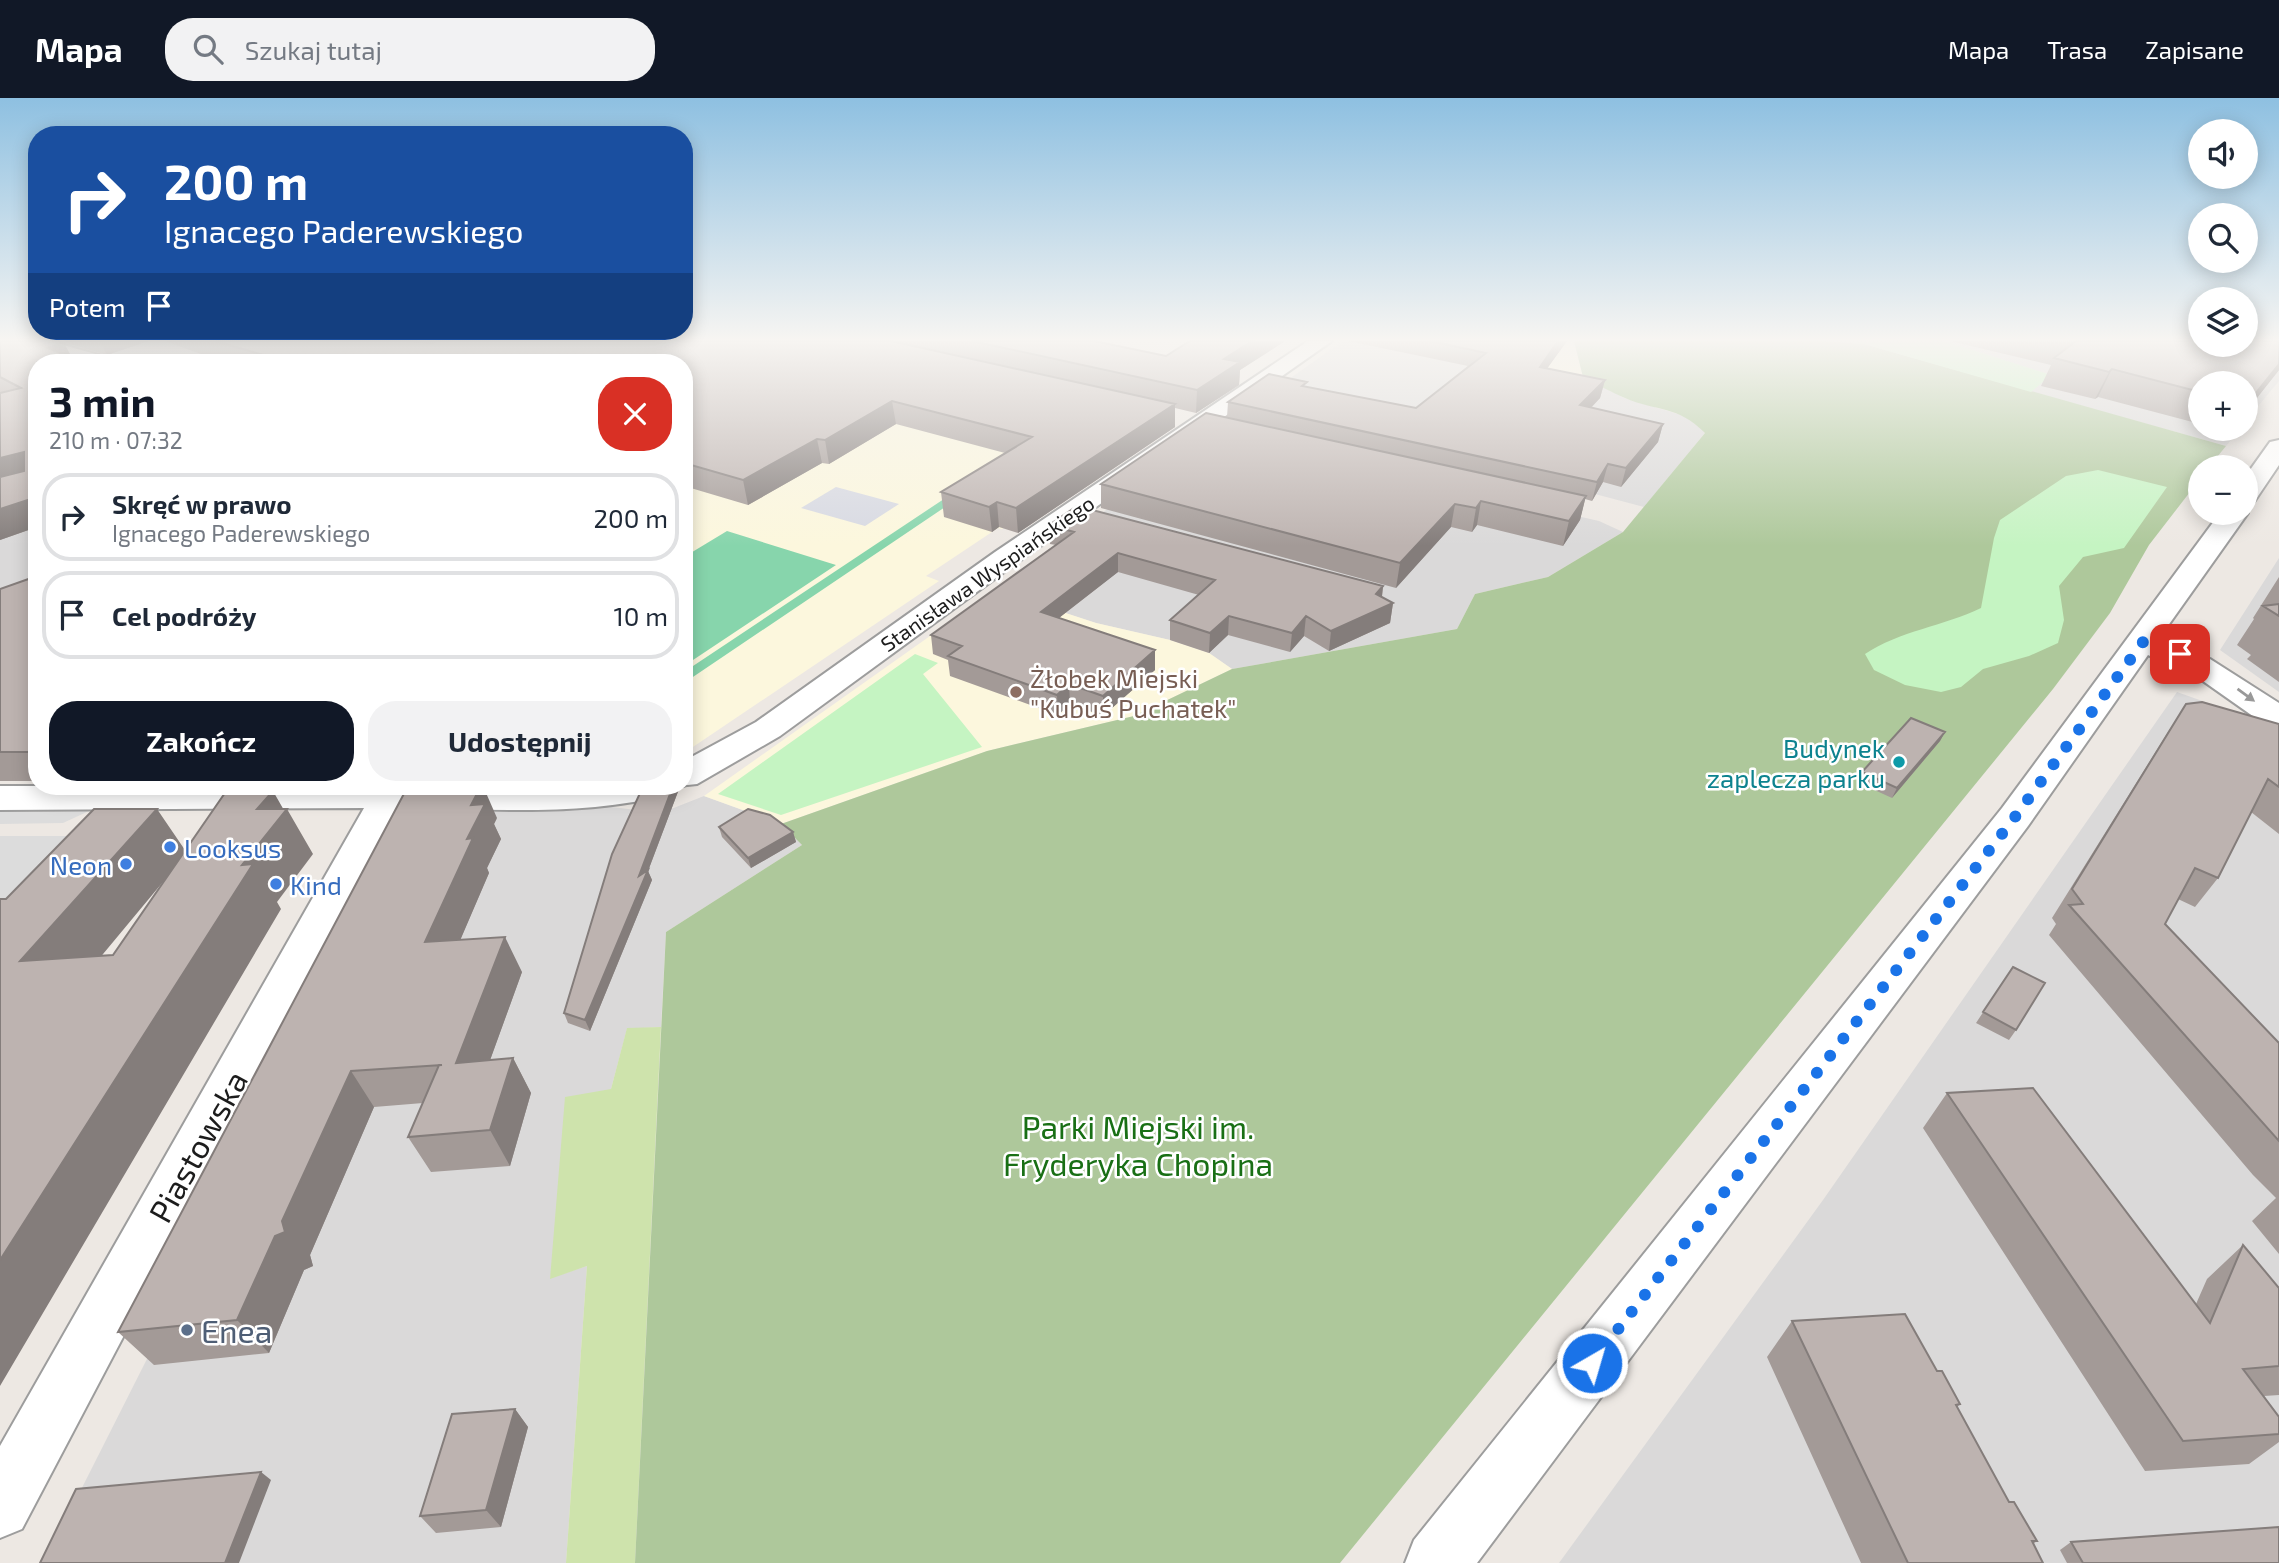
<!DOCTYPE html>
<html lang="pl">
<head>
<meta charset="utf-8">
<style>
  body { margin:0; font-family:"Exo 2",sans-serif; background:#f2f2f3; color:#1f2937; height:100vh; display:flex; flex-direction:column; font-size:26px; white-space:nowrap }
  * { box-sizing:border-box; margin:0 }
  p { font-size:23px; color:#747a83 }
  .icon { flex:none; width:38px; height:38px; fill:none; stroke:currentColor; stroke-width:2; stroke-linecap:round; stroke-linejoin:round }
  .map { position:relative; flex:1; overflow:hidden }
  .side { position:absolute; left:28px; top:256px; width:665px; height:441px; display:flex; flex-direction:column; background:#fff; border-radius:28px; box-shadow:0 4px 18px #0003 }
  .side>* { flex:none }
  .top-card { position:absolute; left:28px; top:28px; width:665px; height:214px; border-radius:28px; box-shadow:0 4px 18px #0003; background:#1a4fa0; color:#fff; overflow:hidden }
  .controls { position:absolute; left:2188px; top:21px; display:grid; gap:14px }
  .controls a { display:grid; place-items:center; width:70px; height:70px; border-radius:50%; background:#fff; box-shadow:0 4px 18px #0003; font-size:35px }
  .pin { position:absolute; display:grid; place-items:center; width:60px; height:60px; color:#fff; margin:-30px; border-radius:14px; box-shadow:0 4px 10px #0006 }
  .me { position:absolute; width:77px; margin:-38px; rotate:38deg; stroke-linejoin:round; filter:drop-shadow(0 0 5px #0008) }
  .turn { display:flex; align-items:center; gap:24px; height:147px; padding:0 21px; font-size:32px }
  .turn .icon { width:91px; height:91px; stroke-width:2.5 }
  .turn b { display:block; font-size:49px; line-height:60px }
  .then { display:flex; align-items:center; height:66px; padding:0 21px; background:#0003; gap:14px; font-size:26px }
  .round { display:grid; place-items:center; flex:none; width:74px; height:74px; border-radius:28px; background:#f2f2f3 }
  .headline { display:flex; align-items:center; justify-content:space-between; height:119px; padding:0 21px }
  h1 { font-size:42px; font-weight:700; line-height:52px; color:#111827 }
  .cta { display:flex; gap:14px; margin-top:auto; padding:14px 21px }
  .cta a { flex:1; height:80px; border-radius:28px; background:#111827; color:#fff; font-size:28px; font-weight:700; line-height:80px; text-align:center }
  .cta a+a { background:#f2f2f3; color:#1f2937 }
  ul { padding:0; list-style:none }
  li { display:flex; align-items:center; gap:21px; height:88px; margin:0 14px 10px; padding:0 7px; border:4px solid #e0e1e3; border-radius:28px }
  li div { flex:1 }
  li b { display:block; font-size:26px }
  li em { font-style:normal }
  header { display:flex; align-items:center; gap:42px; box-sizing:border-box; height:98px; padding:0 35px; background:#111827; color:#fff }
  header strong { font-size:33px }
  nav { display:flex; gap:38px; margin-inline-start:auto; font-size:24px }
  .search { width:490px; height:63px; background:#f2f2f3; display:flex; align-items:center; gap:18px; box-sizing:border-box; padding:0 24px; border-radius:28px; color:#747a83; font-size:26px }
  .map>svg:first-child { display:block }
  .residential { fill:#dad9d9 }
  .education { fill:#fcf7dd }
  .grass { fill:#cee3ac }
  .forest { fill:#aec89b }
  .park { fill:#c5f4c2 }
  .pitch { fill:#87d5ac }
  .parking { fill:#dcdcdc }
  .plaza { fill:#d7d9e2 }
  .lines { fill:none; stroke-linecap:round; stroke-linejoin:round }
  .minor-casing { stroke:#9d9d9d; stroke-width:4 }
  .tertiary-casing { stroke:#9d9d9d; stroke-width:4 }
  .minor { fill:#fff; fill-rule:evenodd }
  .tertiary { fill:#fff; fill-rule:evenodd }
  .wall { fill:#a39a97 }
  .shaded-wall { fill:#847d7b }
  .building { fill:#bdb3b0; stroke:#847d7b; stroke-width:2 }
  .oneway { fill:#999 }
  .route { stroke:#1a73e8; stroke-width:12; stroke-dasharray:0 21.6 }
  .education-dot { fill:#8d6e63; stroke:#fff; stroke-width:2.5 }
  .culture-dot { fill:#0f9aa8; stroke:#fff; stroke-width:2.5 }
  .shop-dot { fill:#3f7fe0; stroke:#fff; stroke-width:2.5 }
  .service-dot { fill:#5c6f8a; stroke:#fff; stroke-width:2.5 }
  .labels { text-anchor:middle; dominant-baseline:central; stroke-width:5; stroke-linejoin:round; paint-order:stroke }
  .far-street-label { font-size:21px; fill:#1c1c1c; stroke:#fff }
  .education-label { font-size:26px; fill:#785e54; stroke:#fff; text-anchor:start }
  .culture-label { font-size:26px; fill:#0d838f; stroke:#fff; text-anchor:end }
  .shop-label { font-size:26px; fill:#366cbe; stroke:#fff; text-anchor:start }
  .near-park-label { font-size:32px; fill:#196f15; stroke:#fff }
  .near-street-label { font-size:32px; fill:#1c1c1c; stroke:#fff }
  .near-service-label { font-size:32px; fill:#4e5e75; stroke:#fff; text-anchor:start }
</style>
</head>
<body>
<header>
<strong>Mapa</strong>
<div class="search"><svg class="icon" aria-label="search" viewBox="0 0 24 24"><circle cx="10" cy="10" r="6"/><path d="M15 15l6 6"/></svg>Szukaj tutaj</div>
<nav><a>Mapa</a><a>Trasa</a><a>Zapisane</a></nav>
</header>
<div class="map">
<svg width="2279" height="1465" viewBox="0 0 2279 1465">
  <rect width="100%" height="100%" fill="#ede8e3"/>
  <path class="residential" d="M70,243H302L235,264H145Z
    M1343,243H1401L1584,283L1606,289L1624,300L1688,319L1705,335L1644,409L1527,378L1231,322Z
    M1944,243H2200V247H2245V243H2277L2279,283L2245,324V285H2200V331H2240L2226,348L2031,294L2050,277Z
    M0,253L37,264V504L0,517Z
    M1213,335L1599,423L1623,434L1548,479L1475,496L1457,531L1232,571L1209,555L1170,542L1096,525L995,492Z
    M2279,460V594L2220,552Z
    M2177,594L2242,617L2279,645V1465H1559L1823,1102Z
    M704,698L781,726L802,747L666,834L661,929L627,931L611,991L550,1180L587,1168L566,1465H44L421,718L603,708L661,715Z"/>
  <path class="education" d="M1401,243H1574L1584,283Z
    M840,309L1115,331L1002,431L998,430L926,478L939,483L684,655V394Z
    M995,492L1096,525L1170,542L1209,555L1232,571L1134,618L987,653L781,726L704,698Z"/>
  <path class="grass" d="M661,929L635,1465H566L587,1168L550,1181L565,999L611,991L627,930Z"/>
  <path class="forest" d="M1574,243H1826L1864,246L2226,348L2209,369H2200V381L2149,447L2110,515L2053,591L1340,1465H635L666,834L802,747L781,726L987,653L1134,618L1232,571L1457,531L1475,496L1548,479L1623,434L1705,335C1677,307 1658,314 1625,300C1611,294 1600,287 1584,283Z"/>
  <path class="park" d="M1826,243H1944L2051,277L2031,294L1864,246Z
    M2098,372L2167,389L2124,450L2083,459L2059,488L2064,522L2058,545L2029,558L1983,571L1961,589L1941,594L1905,587L1874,572L1865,556C1899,533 1944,528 1981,510L1994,440L2000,422L2066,378Z
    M915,556L938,565L923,576L982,649L781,717L718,696Z"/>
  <path class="pitch" d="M992,369L1000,372L684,585V574Z
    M727,433L836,467L684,568V459Z"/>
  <path class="parking" d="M89,713L63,725L0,726V714Z
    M0,738H89L0,809Z"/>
  <path class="plaza" d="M836,389L899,406L865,428L801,410Z"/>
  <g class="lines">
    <g class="minor-casing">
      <path id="minor" d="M15,243H49L106,259L109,264H75L18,247Z
        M1308,243H1332L1015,466L780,638L697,686L678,688H684V663L756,624L995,454Z
        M2279,342V367L2254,404L2245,406V379L2270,344Z
        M2245,412L2248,415L2160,539L2210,561L2279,605V631L2267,628L2203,583L2148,557L2028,728L1477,1465H1405L1414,1442L2002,710L2220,415H2245Z
        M377,688H676L671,696C580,720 482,710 389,710L376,706L370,698Z"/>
    </g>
    <g class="tertiary-casing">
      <path id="tertiary" d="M0,688H395L402,690L408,698L22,1431L0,1440V1348L364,710L0,712Z"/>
    </g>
    <use href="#minor" class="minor"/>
    <use href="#tertiary" class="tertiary"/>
  </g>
  <path class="wall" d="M0,243L64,245L72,260L37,264V429L0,442L1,295L0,294Z
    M59,243H148L107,257Z
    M165,243H1096L1166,258L1190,243H1285L1240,272L1239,287L1196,315L1175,310V329L1018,435L999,429L992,434L944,419L941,394L1005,355L896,326L829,366L822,365L748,407L684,388V264H223Z
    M1348,243H1567L1547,270L1605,282L1600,300L1591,310L1663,326L1658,344L1621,389L1603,384L1592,403L1585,401L1580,422L1563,448L1477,427L1472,434L1451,429L1396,490L1101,410V386L1227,319L1228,304L1306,289L1416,310L1468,268Z
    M1950,243L2279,244V272L2245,315V285H2200V326L2098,299L2095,301L2041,288L2051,267Z
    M2217,331H2233L2230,334Z
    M1049,427L1383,488L1382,499L1393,505L1390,525L1329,553L1304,538L1290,554L1228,537L1209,555L1170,542V522L1199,497L1118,474L1059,520L1155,572L1103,618L1070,606L1058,617L950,578L948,562L933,556L931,537L1056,447L1050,446Z
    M37,478V683H0V491Z
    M2279,479V584L2247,561L2251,557L2237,547L2254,521L2253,520Z
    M2186,606L2279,626V736L2251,714L2218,780L2195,809L2178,801L2165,826L2279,945V1156L2252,1123L2276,1100L2253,1077L2049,837L2056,826L2052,820L2168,634Z
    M1945,634L1940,643L1892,700L1857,684L1862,674Z
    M669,688H678L679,691L648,773L652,782L590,933L568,925L564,915Z
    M497,720L494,726L501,741L487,770L489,775L460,842L522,874L490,962L513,960L531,995L510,1068L431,1074L408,1039L423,1005L374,1009L310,1157L313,1168L304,1172L269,1255L154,1267L118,1234Z
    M719,729L793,734L796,744L751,770L722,739Z
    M2013,869L2016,932L2009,942L1976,925Z
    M1947,995L2196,1206L2207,1181L2243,1147L2279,1190V1297L2264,1298L2279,1319V1344L2249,1366L2145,1373L1923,1030Z
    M1792,1223L1937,1273L1960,1306L1957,1309L2009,1404L2037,1443L2033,1446L2043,1465H1861L1767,1259Z
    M515,1311L528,1329L501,1429L436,1435L420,1418Z
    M2071,1444L2279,1465H2067L2060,1452Z"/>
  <path class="shaded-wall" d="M100,243H148L107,257Z
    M1252,243H1285L1240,272L1239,287L1196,315L1197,292L1224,261Z
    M1558,243H1567L1536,286L1540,269Z
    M64,245L74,264L48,250Z
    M2279,266V272L2245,315V309L2247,306Z
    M2112,271L2098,299L2095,301L2109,274Z
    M1605,282L1600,300L1576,325L1580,307Z
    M892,303L896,326L829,366L825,342Z
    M1175,306V329L1018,435L1016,410Z
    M1663,326L1658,344L1621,389L1626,370Z
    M817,341L822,365L748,407L743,382Z
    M24,354L37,375L0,389V360Z
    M1608,366L1603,384L1592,403L1597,384Z
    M1586,398L1580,422L1563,448L1569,423Z
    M37,399V429L0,442V411Z
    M1481,403L1477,427L1472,434L1476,410Z
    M997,404L999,429L992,434L989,409Z
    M1455,406L1451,429L1396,490L1400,465Z
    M1118,455V474L1042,533L1041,514Z
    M1383,488L1381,507L1393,505L1390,525L1329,553L1331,533L1376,496Z
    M1229,518L1228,537L1209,555L1210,535Z
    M1306,518L1304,538L1290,554L1292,535Z
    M1155,552V572L1103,618V598Z
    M1069,586L1070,606L1058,617L1057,597Z
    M1945,634L1940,643L1892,700L1897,690Z
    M35,647L37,649V666L28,654Z
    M481,688H483L497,720L494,726L501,741L487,770L489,775L444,880L425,844L467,741L471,707Z
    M673,688H678L679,691L648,773L652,782L590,933L585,922Z
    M273,693L285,714L287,711L313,756L277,804L281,811L0,1288V1162L242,767L257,711Z
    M157,711L187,755L59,909L20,863Z
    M793,734L796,744L751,770L748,760Z
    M505,839L522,874L476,1001L456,965Z
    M513,960L531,995L510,1068L490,1032Z
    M351,973L374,1009L310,1157L313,1168L304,1172L269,1255L237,1222Z
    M515,1311L528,1329L501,1429L486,1412Z
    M261,1374L271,1382L239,1465H225Z"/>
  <path class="building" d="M0,243H58L64,245L48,250L81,264H37V399L0,411V379L24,373V354L0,360V295L21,290L0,279Z
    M215,243H407L433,245L437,243H891L1175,306L1016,410L997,404L989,409L941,394L1032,339L892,303L825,342L817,341L743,382L684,365V264H269L253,258L260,256Z
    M972,243H1094L1166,258L1190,243H1252L1224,261L1240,264L1197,292Z
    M1430,243H1558L1540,269L1605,282L1580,307L1663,326L1626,370L1608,366L1597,384L1228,304L1269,276L1307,284L1302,288L1416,310L1486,255Z
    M2075,243H2200V247H2245V243H2277L2279,244V266L2247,306L2245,305V285H2200V294L2112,271L2109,274L2054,260L2076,243Z
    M1206,315L1586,398L1569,423L1481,403L1476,410L1455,406L1400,465L1101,386Z
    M1077,408L1383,488L1376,496L1393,505L1331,533L1306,518L1292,535L1229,518L1210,535L1170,522L1215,482L1118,455L1041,514L1155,552L1103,598L1069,586L1057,597L948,558L962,548L931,537L1074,434L1049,427Z
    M37,478V647L28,654H0V491Z
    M2279,506V518L2263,508Z
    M2202,604L2279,626V689L2268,681L2218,780L2195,770L2165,826L2279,945V1043L2069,807L2083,806L2072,791L2186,606Z
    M1911,620L1945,634L1897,690L1862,674Z
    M448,688H481L471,707L485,706L467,741L473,740L425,844L505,839L456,965L513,960L490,1032L408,1039L439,967H442L351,973L282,1123L285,1134L275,1138L237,1222L118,1234L407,690Z
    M669,688H673L639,778L648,772L585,922L564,915L612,756L640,695Z
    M227,692L273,693L257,711H287L242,767L253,766L0,1162V801H6L94,711H157L20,863L113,857Z
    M748,711L770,717L793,734L748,760L719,729Z
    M2013,869L2045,885L2016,932L1983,914Z
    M2033,990L2210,1225L2243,1147L2279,1190V1268L2243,1271L2279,1319V1336L2183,1343L1947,995Z
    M1905,1216L1937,1273H1942L1960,1306L1956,1307L2009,1404H2014L2037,1443H2032L2043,1465H1908L1792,1223Z
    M515,1311L486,1412L420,1418L452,1316Z
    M261,1374L225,1465H40L76,1391Z
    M2279,1429V1465H2083L2071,1444Z"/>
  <defs><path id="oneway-solid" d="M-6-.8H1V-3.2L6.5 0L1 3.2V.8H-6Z" transform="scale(1.75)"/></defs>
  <use class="oneway" href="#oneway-solid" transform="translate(2246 597) rotate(36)"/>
  <linearGradient id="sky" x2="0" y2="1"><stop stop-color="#8ec0e1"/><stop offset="0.54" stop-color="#f7f5f2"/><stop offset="1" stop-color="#f7f5f2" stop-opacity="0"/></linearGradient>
  <rect width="2279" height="448" fill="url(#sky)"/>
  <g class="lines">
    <path class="route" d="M1592,1265L2015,719L2143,544L2180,556"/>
  </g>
  <circle class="education-dot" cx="1016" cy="594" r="7"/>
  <circle class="culture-dot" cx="1899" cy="664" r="7"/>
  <g class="shop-dot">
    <circle cx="170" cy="749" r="7"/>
    <circle cx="126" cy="766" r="7"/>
    <circle cx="276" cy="786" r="7"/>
  </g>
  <circle class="service-dot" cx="187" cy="1232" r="7"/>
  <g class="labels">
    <g class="far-street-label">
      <text transform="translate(987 475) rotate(-35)">Stanisława Wyspiańskiego</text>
    </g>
    <g class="education-label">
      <text x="1030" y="579">Żłobek Miejski<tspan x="1030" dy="30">"Kubuś Puchatek"</tspan></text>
    </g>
    <g class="culture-label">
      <text x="1885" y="649">Budynek<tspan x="1885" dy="30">zaplecza parku</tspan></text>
    </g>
    <g class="shop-label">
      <text x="184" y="749">Looksus</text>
      <text x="112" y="766" text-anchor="end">Neon</text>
      <text x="290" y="786">Kind</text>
    </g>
    <g class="near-park-label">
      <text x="1138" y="1028">Parki Miejski im.<tspan x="1138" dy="37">Fryderyka Chopina</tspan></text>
    </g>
    <g class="near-street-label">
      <text transform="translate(197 1048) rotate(-61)">Piastowska</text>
    </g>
    <g class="near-service-label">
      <text x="201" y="1232">Enea</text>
    </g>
  </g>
</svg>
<div class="controls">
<a><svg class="icon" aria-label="sound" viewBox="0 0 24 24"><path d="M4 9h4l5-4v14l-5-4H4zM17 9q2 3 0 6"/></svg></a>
<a><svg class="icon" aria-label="search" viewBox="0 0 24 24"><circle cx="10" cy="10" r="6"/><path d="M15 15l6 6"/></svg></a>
<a><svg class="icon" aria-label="layers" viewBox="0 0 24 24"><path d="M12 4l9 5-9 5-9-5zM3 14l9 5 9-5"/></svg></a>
<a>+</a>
<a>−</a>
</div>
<div class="pin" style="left:2180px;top:556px;background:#d93025"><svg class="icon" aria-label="arrive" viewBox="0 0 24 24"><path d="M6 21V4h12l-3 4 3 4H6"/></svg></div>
<svg class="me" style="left:1592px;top:1265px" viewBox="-20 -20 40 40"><circle r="17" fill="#1a73e8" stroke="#fff" stroke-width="3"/><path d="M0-11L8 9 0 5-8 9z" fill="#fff"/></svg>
<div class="top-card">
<div class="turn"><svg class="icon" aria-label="right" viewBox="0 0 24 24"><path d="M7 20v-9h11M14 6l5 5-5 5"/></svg><div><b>200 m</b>Ignacego Paderewskiego</div></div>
<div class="then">Potem<svg class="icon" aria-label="arrive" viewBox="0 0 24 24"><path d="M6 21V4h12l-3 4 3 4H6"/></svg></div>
</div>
<section class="side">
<div class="headline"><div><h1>3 min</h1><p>210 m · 07:32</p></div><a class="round" style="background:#d93025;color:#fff"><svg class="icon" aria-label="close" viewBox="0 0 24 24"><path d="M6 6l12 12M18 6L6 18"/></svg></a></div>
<ul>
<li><svg class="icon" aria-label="right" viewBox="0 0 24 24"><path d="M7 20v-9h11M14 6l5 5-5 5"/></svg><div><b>Skręć w prawo</b><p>Ignacego Paderewskiego</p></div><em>200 m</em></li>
<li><svg class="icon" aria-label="arrive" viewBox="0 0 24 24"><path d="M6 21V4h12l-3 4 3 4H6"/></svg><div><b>Cel podróży</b></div><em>10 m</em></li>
</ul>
<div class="cta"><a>Zakończ</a><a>Udostępnij</a></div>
</section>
</div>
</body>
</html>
